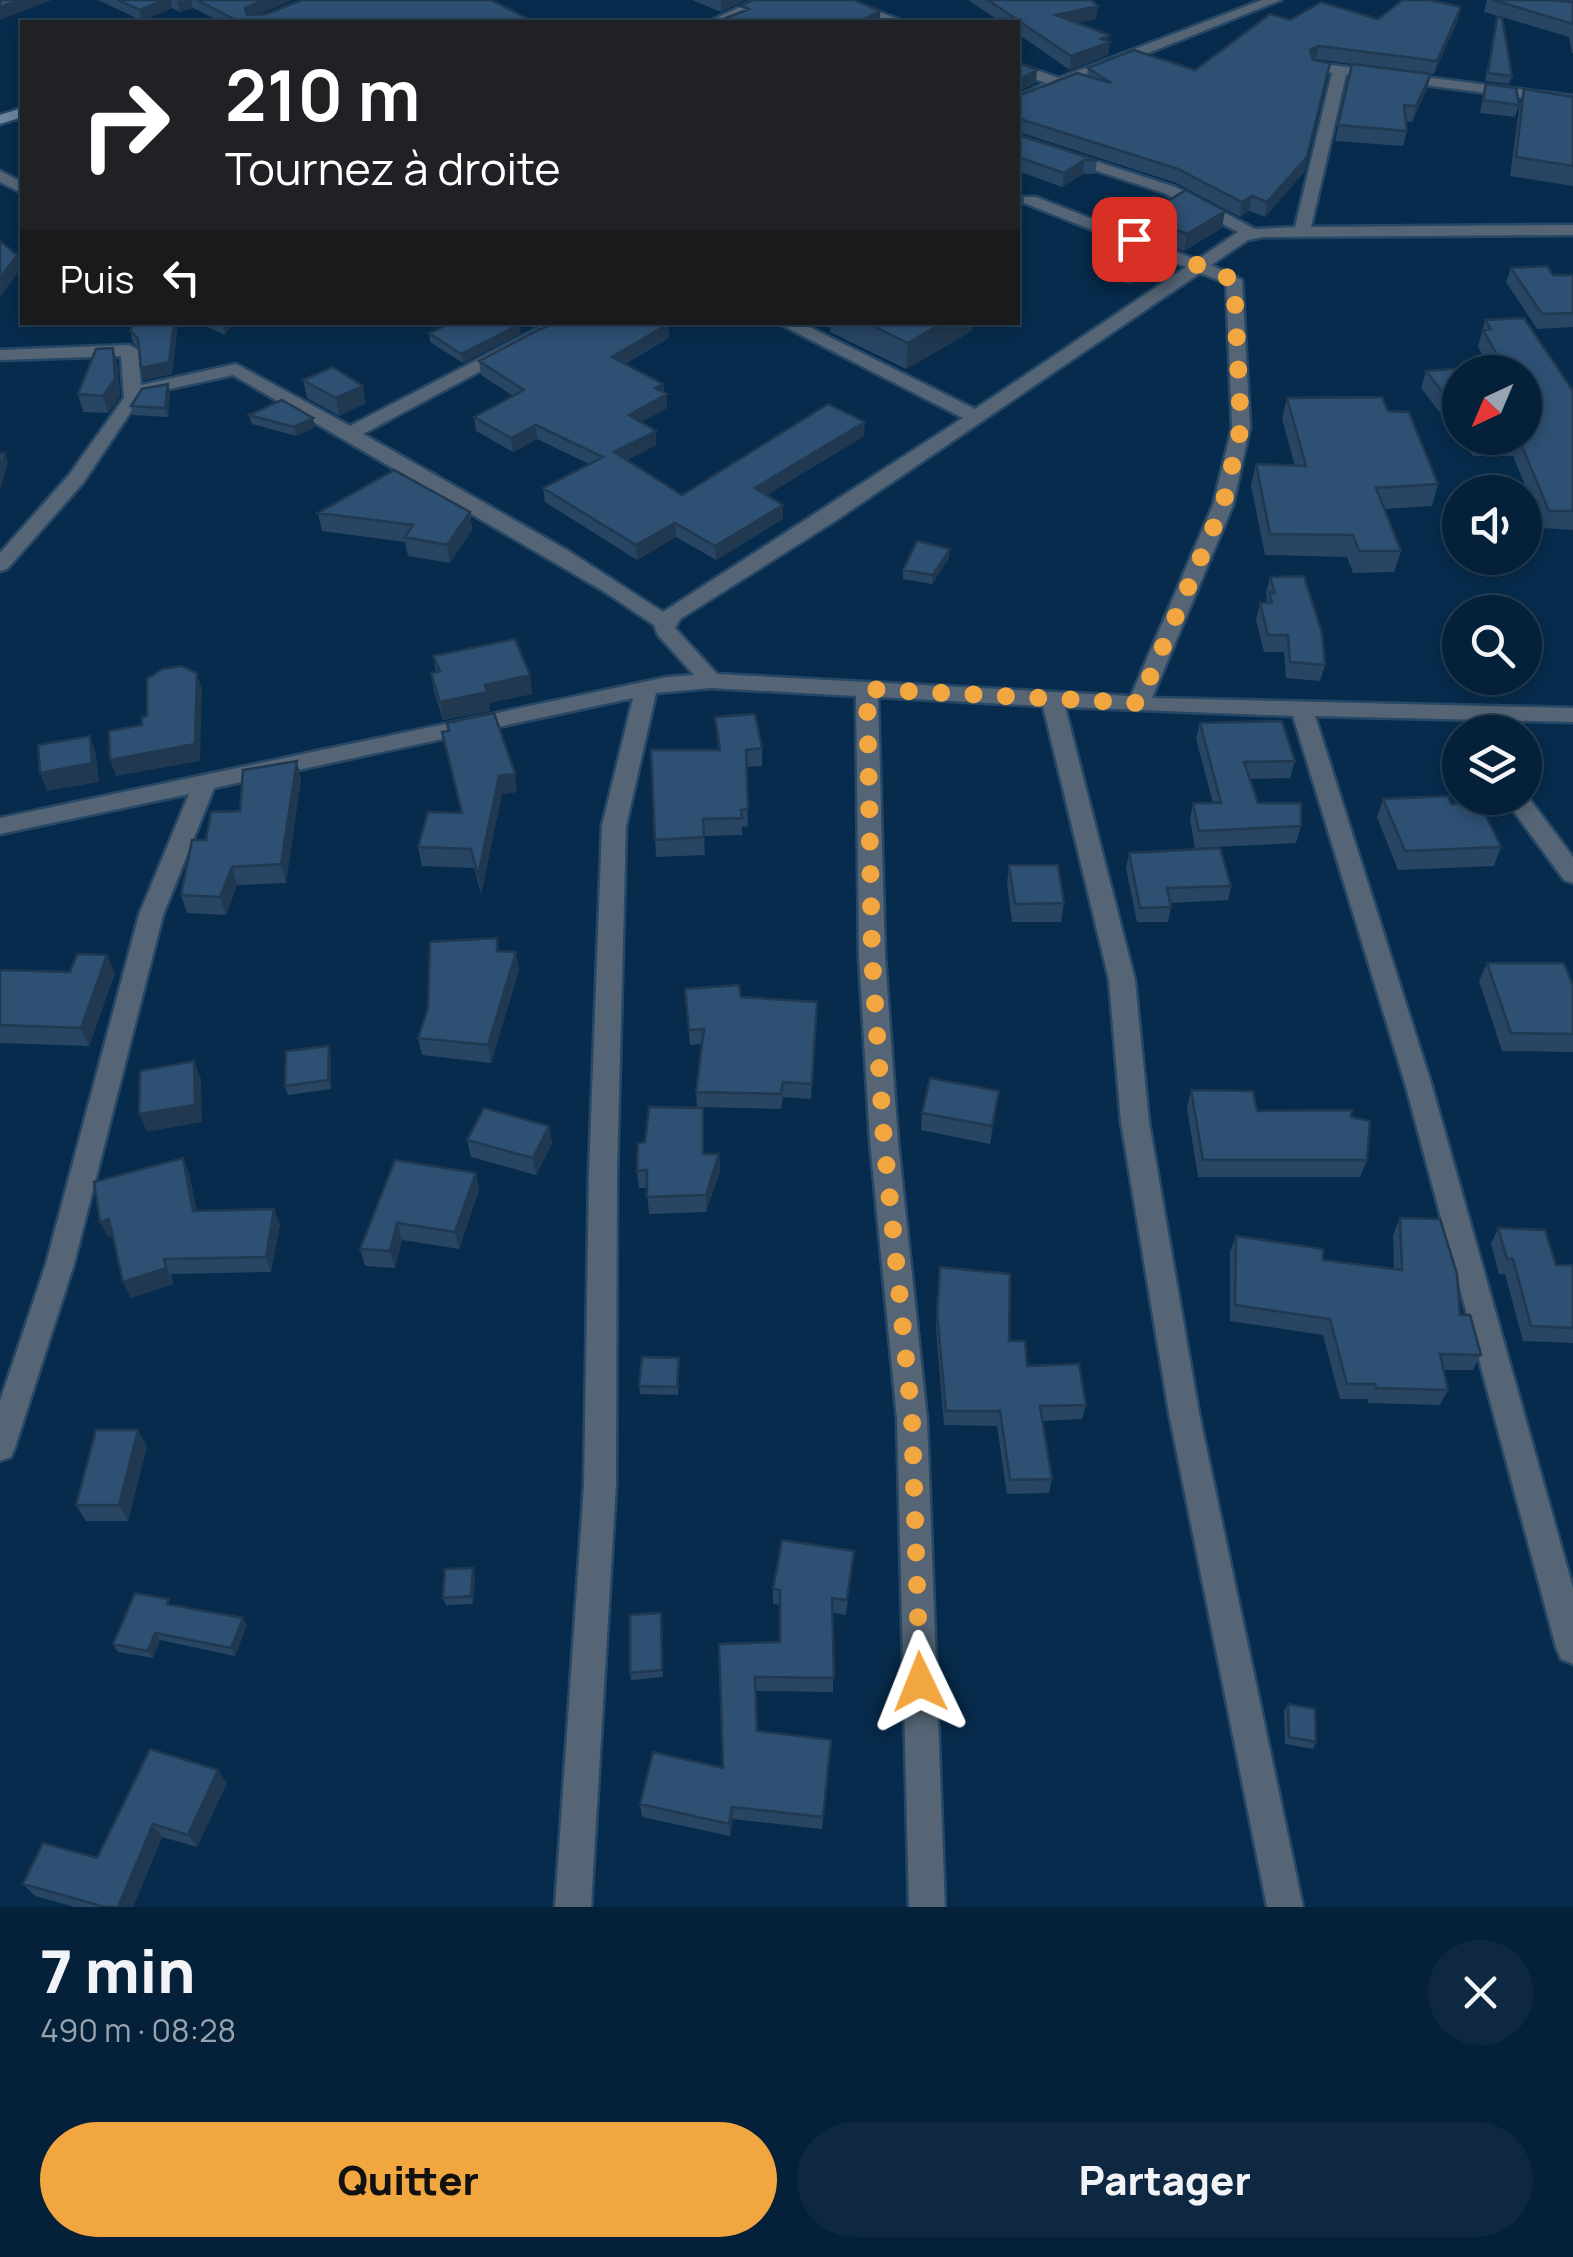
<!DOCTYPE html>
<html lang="fr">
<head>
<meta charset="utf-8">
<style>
  body { margin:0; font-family:Manrope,sans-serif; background:#0e2841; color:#f1f3f6; height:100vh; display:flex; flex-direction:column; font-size:38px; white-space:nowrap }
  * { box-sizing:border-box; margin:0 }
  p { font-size:32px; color:#97a3ae }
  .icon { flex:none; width:55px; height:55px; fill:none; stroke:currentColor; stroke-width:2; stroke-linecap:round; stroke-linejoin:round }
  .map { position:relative; height:1907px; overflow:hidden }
  .drawer { display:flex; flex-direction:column; background:#052039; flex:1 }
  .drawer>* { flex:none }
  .top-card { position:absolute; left:20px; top:20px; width:1000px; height:305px; border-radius:0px; box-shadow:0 5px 15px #0003,0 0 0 2px #263e53; background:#202124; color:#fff; overflow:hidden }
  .needle { width:65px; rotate:224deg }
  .controls { position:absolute; left:1442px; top:355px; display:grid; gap:20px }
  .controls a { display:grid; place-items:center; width:100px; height:100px; border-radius:50%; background:#052039; box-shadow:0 5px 15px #0003,0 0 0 2px #263e53; font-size:50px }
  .pin { position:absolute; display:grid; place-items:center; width:85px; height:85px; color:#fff; margin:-42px; border-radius:20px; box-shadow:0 5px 15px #0006 }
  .me { position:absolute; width:110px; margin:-55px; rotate:358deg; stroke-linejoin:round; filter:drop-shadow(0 0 8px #0008) }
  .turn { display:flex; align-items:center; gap:35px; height:210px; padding:0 40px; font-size:45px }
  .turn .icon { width:130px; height:130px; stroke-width:2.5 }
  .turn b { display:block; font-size:70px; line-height:85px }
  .then { display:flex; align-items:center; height:95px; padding:0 40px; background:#0003; gap:20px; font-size:38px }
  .round { display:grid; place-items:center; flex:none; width:105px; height:105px; border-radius:52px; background:#0e2841 }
  .head { display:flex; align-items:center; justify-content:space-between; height:170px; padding:0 40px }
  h1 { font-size:60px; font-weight:800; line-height:75px }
  .button { display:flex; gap:20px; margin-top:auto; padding:20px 40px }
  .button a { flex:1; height:115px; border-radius:60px; background:#f1a640; color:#111; font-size:40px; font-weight:800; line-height:115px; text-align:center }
  .button a+a { background:#0e2841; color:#f1f3f6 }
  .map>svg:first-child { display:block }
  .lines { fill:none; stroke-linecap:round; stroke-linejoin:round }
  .street-casing { stroke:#264765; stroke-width:5 }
  .secondary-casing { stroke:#264765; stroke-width:5 }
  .street { fill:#556575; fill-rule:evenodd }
  .secondary { fill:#6d859f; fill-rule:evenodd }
  .wall { fill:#284563; fill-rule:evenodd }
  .shaded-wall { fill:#203850 }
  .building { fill:#2e5073; stroke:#203850; stroke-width:2.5 }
  .route { stroke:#f1a640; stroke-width:18; stroke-dasharray:0 32.4 }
</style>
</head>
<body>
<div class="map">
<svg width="1573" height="1907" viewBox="0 0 1573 1907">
  <rect width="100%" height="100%" fill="#072b4c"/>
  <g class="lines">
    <g class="street-casing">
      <path id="street" d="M755,0H773L725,22H708Z
        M829,0H849L905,22H886Z
        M1262,0H1281L1018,105V96L1046,83L1018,73V64L1059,78Z
        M1316,63L1573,96V104L1346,75L1311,227L1573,225V235L1263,237L1248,240L1211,265L1242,280L1250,427L1233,505L1152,698L1573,708V722L1315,716L1431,1083L1573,1588V1664L1561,1659L1556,1647L1405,1083L1293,716L1065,707L1135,980L1149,1122L1199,1413L1303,1907H1267L1169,1413L1121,1122L1109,980L1043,706L878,697L885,957L898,1141L927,1419L945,1907H909L897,1419L870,1141L859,957L856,696L711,688L656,693L626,826L617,1173L616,1485L591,1907H555L584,1485L589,1173L602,826L633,698L214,788L163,915L74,1264L15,1447L11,1457L0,1461V1401L46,1264L139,915L189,794L0,834V818L667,677L694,675L658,635L654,625L605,592L233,375L142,395L83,483L7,569L0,571V553L69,475L124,398L121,356L0,360V350L129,345L138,350L141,385L236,364L350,426L550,322H572L363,434L567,550L663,612L963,418L776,322H799L975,409L1186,267L1024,203V197H1036L1197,260L1238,232L1164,193L1018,145V136L1175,187L1255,229L1295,227L1332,73L1311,70L1309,67ZM1200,273L1226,283L1232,427L1213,505L1131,696L717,674L675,628L680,619L835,521Z
        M0,171L22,182V193L0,182Z
        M1525,793L1573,857V883L1564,880L1504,798H1525Z"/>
    </g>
    <g class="secondary-casing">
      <path id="secondary" d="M22,108V117L0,124V115Z"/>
    </g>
    <use href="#street" class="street"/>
    <use href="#secondary" class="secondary"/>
  </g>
  <path class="wall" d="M98,0H292L257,15L527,18V22H221L193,8L180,12L172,8L142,21Z
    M692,0H746L721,12Z
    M968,0H1091L1096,19L1077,23L1110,42L1108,55L1070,70L1018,34V22H1001Z
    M1487,0H1573V53H1572L1569,37L1502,17L1512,76L1509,84L1485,81L1495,25L1497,17H1501L1484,12Z
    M1378,19L1458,20L1434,74H1431L1427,89L1412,122L1406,121L1407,131L1403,146L1335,141L1352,64L1316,59L1314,60L1305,171L1265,217L1249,211L1240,217L1176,183L1019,132L1018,135L1097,160L1095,174H1083L1062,187L1018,171V93L1021,95L1087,76L1088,68L1195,70L1290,20Z
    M1486,84L1519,105L1515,117L1480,113Z
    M1524,89L1573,97V186L1510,176L1519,108Z
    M1150,212L1222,228L1184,251L1143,235L1146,218L1149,216Z
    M1099,254L1165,263L1131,285L1097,271Z
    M1511,268L1553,275H1573V327L1537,329L1506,282Z
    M1485,320L1573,391V530L1543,528L1513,456H1473L1421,388L1426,371L1489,366L1478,347ZM1460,372L1525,438H1460Z
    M133,322H178L172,374L144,380L139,348L133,343L130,331Z
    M197,322H233L225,335Z
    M831,322H973L972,331L906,369L830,332Z
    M668,324L669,338L625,364L663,384L667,408L641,422L656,445L627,460L682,495L864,436L767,495L783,519L716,560L676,537L637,560L545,502L543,488L589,464L537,439L513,452L476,431L474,417L513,396L481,375L479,361Z
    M429,333H521L463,363L430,342Z
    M118,365L120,397L108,413L83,412L78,394Z
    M303,380L366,403L339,416L307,398Z
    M170,393L168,417L133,415L131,406Z
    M1287,398L1388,411L1438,484L1432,506L1384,509L1401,551L1394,572L1353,573L1347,557L1265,555L1251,485L1256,464L1295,466L1282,419Z
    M249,415L315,427L296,436L252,424Z
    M470,512L472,530L450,563L408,556L405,542L322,531L318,513Z
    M949,558L932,584L903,579V570Z
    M1270,577L1325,665L1320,681L1286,678L1284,652H1264L1256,620L1260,603H1266L1267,598L1266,593Z
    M433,656L530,675L532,694L489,703L490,711L443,720L434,691L431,673L436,672Z
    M715,717L762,748V766L746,767L748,826L742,827V835L704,836L705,855L656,857L655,840L718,750Z
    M447,723L517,792L502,794L481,894L474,868L422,866L418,847L461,813L442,732L448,731Z
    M1200,723L1295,761L1290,778L1250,779L1258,803L1301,826L1296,843L1195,848L1190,819L1193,803H1213L1196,739Z
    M297,761L301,779L286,883L237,885L226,915L187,913L181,895L240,811Z
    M1383,799L1451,804L1501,847L1494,866L1398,870L1377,817Z
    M1129,853L1231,886L1228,900L1170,903L1171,907L1168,922H1137L1126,868Z
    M1009,865L1064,903L1061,922H1012L1007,884Z
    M499,951L519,970L491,1063L422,1055L418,1038Z
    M1487,963L1573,986V1052L1502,1051L1479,981Z
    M0,970L115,973L89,1046L0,1043Z
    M685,989L741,997L817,1017L811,1099L783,1097L781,1109L697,1107L696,1092L702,1044L690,1045Z
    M329,1046L331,1055V1089L288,1095L285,1086Z
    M1191,1090L1257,1111L1351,1117L1367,1160L1360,1177H1198L1187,1108Z
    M999,1091L990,1144L921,1130L922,1113Z
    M549,1126L552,1144L536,1175L471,1157L467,1140Z
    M704,1154H719L720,1171L706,1212L649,1214L647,1188H639L637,1171Z
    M395,1160L476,1173L479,1190L459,1249L402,1240L395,1268L365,1266L360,1249Z
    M189,1173L197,1211L280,1224L271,1272L171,1274L173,1284L131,1298L123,1282L113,1236L108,1237Z
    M1400,1218L1460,1315L1481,1355L1473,1370H1444L1448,1390L1440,1405L1368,1403V1399H1340L1323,1335L1230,1321V1252L1236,1236L1323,1260L1394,1269L1393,1235Z
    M1498,1228L1556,1265H1573V1343L1523,1341L1505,1274H1499L1491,1244Z
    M940,1267L1009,1341L1027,1366L1086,1405L1082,1419L1042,1421L1052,1479L1049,1493L1007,1494L997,1426L944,1425L936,1328Z
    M679,1358L678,1395L640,1394L639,1386Z
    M147,1446L128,1521H86L76,1505Z
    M854,1551L846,1615L833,1613V1692L756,1691L757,1731L830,1753L822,1829L733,1819L730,1836L642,1817L640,1804L723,1768L719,1644L780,1642V1605L773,1604V1589Z
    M473,1568L475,1575L473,1604L446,1605L443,1598Z
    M173,1605L247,1625L235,1656L160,1640L153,1658L118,1652L113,1644Z
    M662,1621L663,1677L631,1680L630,1673Z
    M1288,1704L1316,1742L1313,1749L1285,1744L1284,1711Z
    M227,1783L197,1847L162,1837L133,1907H75L35,1896L23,1884L97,1858Z"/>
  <path class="shaded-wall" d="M20,0H52L0,20V7Z
    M164,0H171L172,8L142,21L140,10Z
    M191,0L193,8L180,12L177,1Z
    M264,0H292L248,19L245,8Z
    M721,0H746L721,12Z
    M1098,6L1096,19L1054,28L1056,15Z
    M1461,7L1458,20L1434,74L1437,61Z
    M880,11V22L866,18Z
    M1109,35L1108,42H1110L1108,55L1070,70L1071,56Z
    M1319,46L1316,59L1307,64L1310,50Z
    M1037,70L1036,83L1018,92V79Z
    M1431,74L1427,89L1412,122L1416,106Z
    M1327,76L1305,171L1265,217L1267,202Z
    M1084,160L1083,174L1062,187L1064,173Z
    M1252,196L1249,211L1240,217L1242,202Z
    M1225,211L1222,228L1184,251L1187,234Z
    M1168,246L1165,263L1131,285L1134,268Z
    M17,255L21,268L0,297V278Z
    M174,322H178L172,374L144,380L141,368Z
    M233,322L225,335L222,323Z
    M944,322H973L972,331L906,369L908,343Z
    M520,324L521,333L463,363L461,354Z
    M668,324L669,338L613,370L612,357Z
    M113,348L118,365L120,397L108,413L103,396Z
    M168,384L170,393L168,417L165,408Z
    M663,384V396L667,394V408L630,429L629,415L655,388Z
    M363,386L366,403L339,416L336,398Z
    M313,418L315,427L296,436L294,427Z
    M865,422L864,436L755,502V488Z
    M536,425L537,439L513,452L511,438Z
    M656,431V445L615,467L614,452Z
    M5,453L8,462L0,492V471Z
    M783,505V519L716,560L715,546Z
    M470,512L472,530L450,563L447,545Z
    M675,523L676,537L637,560L636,545Z
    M950,549L949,558L932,584L933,575Z
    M197,673L202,689L200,761L116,776L110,760Z
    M530,675L532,694L489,703L490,711L443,720L440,702L485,685Z
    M90,736L96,754L99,782L47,791L40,773Z
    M297,761L301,779L286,883L281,864Z
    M515,773L517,792L502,794L481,894L478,876L499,776Z
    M232,867L237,885L226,915L220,897Z
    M516,952L519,970L491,1063L488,1045Z
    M107,955L115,973L89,1046L81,1028Z
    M329,1046L331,1055V1089L328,1080Z
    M194,1061L201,1079L202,1122L147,1132L139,1114Z
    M549,1126L552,1144L536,1175L533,1158Z
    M719,1154L720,1171L706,1212V1195Z
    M183,1158L189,1173L200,1226L193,1211Z
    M476,1173L479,1190L459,1249L455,1232Z
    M274,1209L280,1224L271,1272L266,1257Z
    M109,1219L116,1235L108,1237L100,1222Z
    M397,1223L402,1240L395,1268L390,1251Z
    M164,1259L173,1284L131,1298L123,1282Z
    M138,1430L147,1446L128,1521L119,1505Z
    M473,1568L475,1575L473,1604L471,1596Z
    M243,1618L247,1625L235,1656L231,1648Z
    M155,1633L160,1640L153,1658L148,1651Z
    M218,1770L227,1783L197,1847L188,1835Z
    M732,1807L733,1819L730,1836L729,1824Z
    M153,1824L162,1837L133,1907H118Z"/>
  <path class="building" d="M0,0H20L0,7Z
    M118,0H164L140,10Z
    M197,0H264L245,8L247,15L266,14L302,0H491L527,18L515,22H240Z
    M753,0H854L880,11L866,18L878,22H716L749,9L740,6Z
    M988,0H1091L1098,6L1056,15L1109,35L1101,39L1110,42L1071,56Z
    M1402,0H1430L1461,7L1437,61L1319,46L1310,50L1313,60L1330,63L1307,157L1267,202L1252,196L1242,202L1178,169L1020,119L1018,121V93L1021,95L1077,73L1111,83L1088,68L1134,50L1195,70L1270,14L1290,20L1321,2L1378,19Z
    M1493,0H1552L1573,2V24Z
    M1497,17H1502L1512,76L1488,73Z
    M1018,62L1037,70L1018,80Z
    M1352,64L1431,74L1416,106L1404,105L1407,131L1338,125Z
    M1486,84L1516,88L1519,105L1483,100Z
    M1524,89L1573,97V166L1516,157Z
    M1018,132V135L1097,160H1084L1064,173L1018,157Z
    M1186,190L1225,211L1187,234L1146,218L1154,213L1150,212Z
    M1133,232L1168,246L1134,268L1099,254Z
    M0,241L17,255L0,278Z
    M1547,266L1553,275H1573V313L1542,314L1511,268Z
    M1524,318L1573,391V511H1549L1519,439H1478L1477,438H1525V372H1460V415L1426,371L1503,365L1483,330L1491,329L1485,320Z
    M133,322H174L169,362L141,368L138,338L130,331Z
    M453,322H518L520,324L461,354L429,333Z
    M559,322H665L668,324L612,357L663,384L655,388L667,394L629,415L656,431L614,452L682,495L828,404L865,422L755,488L783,505L715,546L675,523L636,545L543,488L603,457L536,425L511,438L474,417L524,390L479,361L538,330Z
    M865,322H944L908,343Z
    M113,348L115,379L103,396L78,394L96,349Z
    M333,367L363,386L336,398L303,380Z
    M168,384L165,408L131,406L142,389Z
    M1382,397L1388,411L1409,412L1438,484L1376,488L1401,551H1359L1353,535L1270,534L1256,464L1306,466L1287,398Z
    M282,400L313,418L294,427L249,415Z
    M5,453L0,471V454Z
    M394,470L470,512L447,545L405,537L413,525L318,513Z
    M917,541L950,549L933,575L903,570Z
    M1304,576L1322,633L1325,665L1290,662L1288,635H1268L1260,603H1272L1269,592L1275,593L1270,577Z
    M515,639L530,675L485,685L487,692L440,702L431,673L440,671L433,656Z
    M182,666L197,673L195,744L110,760L109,731L142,725V717L147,716V679L162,669Z
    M494,713L515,773L499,776L478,876L471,849L418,847L428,812L462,813L442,732L449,731L447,723Z
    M755,714L762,748L746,750L748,809L741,810L742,818L703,819L704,837L655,840L651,750H720L715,717Z
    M1282,721L1295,761L1244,762L1258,803H1301V826L1199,831L1193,803H1221L1200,723Z
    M90,736L92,763L40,773L38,745Z
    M297,761L281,864L232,867L220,897L181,895L192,840H206L211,812L240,811L243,770Z
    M1448,796L1451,804L1480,803L1501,847L1405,851L1383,799Z
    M1220,848L1231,886L1167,888L1171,907L1140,908L1129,853Z
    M1009,865H1058L1064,903L1015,904Z
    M497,938V951L516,952L488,1045L418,1038L428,1008L430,942Z
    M77,954L107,955L81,1028L0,1025V970L70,972Z
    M1487,963H1564L1573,986V1034L1511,1033Z
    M739,985L741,997L817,1002L812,1084L783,1082L781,1094L696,1092L704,1029L689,1030L685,989Z
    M329,1046L328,1080L285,1086L286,1051Z
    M194,1061L195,1105L139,1114L140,1071Z
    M930,1078L999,1091L992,1126L922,1113Z
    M1191,1090L1253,1091L1257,1111L1352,1110L1351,1117L1370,1121L1367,1160H1203Z
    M649,1107L703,1108V1154H719L706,1195L647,1197V1170L637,1171L638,1143L645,1142Z
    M484,1108L549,1126L533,1158L467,1140Z
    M183,1158L193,1211L274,1209L266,1257L164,1259L166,1268L123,1282L109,1219L100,1222L94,1182Z
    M395,1160L476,1173L455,1232L397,1223L390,1251L360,1249Z
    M1400,1218L1440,1219L1457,1274L1460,1315H1470L1481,1355L1440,1354L1448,1390L1376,1388L1375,1384H1347L1330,1319L1235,1305L1236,1236L1323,1249V1260L1402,1270Z
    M1498,1228L1545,1230L1556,1265H1573V1328L1531,1326L1513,1259H1507Z
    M940,1267L1010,1274L1009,1341H1025L1027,1366L1079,1364L1086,1405L1040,1406L1052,1479L1010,1480L1000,1411H946L937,1313Z
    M642,1357L679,1358L677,1387L639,1386Z
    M96,1430H138L119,1505H76Z
    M782,1540L854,1551L847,1600L832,1598L834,1678L755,1677L757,1731L831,1740L823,1817L732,1807L729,1824L640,1804L653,1752L723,1768L719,1644L780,1642V1590L773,1589Z
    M473,1568L471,1596L443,1598L445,1569Z
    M135,1593L169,1599L167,1604L243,1618L231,1648L155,1633L148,1651L113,1644Z
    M661,1613L662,1670L630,1673V1615Z
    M1288,1704L1315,1709L1316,1742L1289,1737Z
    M150,1749L218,1770L188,1835L153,1824L118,1907H105L23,1884L43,1843L97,1858Z"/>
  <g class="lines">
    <path class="route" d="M920,1682L912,1419L884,1141L872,957L867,689L1139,703L1223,505L1241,427L1234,280L1134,239"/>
  </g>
</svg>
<div class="controls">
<a><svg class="needle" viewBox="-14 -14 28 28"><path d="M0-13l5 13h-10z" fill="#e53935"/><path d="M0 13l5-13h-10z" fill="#97a3ae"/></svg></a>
<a><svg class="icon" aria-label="sound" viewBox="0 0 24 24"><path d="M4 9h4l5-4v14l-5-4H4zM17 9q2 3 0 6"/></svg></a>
<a><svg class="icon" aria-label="search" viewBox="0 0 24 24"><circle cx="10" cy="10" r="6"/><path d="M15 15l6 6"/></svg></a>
<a><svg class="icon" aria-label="layers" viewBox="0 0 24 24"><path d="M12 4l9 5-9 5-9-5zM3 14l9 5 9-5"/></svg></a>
</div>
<div class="pin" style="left:1134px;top:239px;background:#d93025"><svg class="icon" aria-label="arrive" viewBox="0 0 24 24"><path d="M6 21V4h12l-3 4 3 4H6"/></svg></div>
<svg class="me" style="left:920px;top:1682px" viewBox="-20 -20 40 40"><path d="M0-17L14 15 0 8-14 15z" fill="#f1a640" stroke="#fff" stroke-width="4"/></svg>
<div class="top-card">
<div class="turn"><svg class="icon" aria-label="right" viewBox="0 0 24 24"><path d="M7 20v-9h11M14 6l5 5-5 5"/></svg><div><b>210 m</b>Tournez à droite</div></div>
<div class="then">Puis<svg class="icon" aria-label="left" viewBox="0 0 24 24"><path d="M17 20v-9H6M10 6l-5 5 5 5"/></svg></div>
</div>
</div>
<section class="drawer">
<div class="head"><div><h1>7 min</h1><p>490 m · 08:28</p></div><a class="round"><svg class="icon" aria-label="close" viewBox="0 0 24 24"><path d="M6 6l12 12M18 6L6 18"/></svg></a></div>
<div class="button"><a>Quitter</a><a>Partager</a></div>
</section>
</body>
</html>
